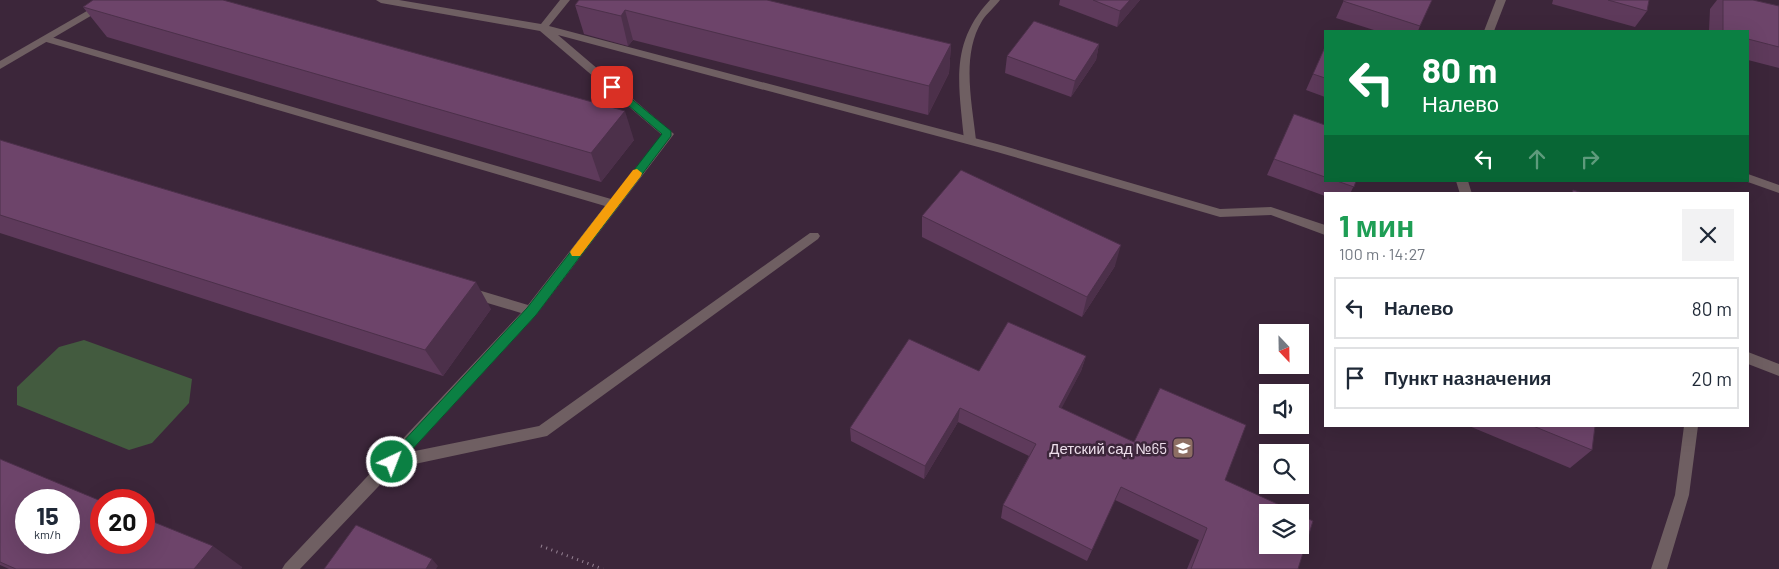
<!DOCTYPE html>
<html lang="ru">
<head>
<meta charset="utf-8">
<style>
  body { margin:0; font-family:Barlow,sans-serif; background:#f2f2f3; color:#1f2937; height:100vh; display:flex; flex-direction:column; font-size:19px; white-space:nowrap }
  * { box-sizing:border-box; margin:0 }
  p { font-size:16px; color:#747a83 }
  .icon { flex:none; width:28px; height:28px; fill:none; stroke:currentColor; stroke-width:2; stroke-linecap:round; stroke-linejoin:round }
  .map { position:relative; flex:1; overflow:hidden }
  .sheet { position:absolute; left:1324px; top:192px; width:425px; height:235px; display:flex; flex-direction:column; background:#fff; border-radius:0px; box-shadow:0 5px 20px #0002 }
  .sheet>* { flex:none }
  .hud { position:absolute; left:1324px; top:30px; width:425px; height:152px; border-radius:0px; box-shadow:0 5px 20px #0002; background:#0b8043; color:#fff; overflow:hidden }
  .needle { width:32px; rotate:158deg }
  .tools { position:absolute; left:1259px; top:324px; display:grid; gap:10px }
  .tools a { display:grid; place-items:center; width:50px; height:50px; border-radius:0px; background:#fff; box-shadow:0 5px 20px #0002; font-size:25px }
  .speed { position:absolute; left:15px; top:489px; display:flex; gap:10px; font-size:25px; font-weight:700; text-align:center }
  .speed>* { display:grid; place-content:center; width:65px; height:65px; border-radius:50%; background:#fff; box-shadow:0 5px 20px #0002; line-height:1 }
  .speed small { font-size:12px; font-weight:400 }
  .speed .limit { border:8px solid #d22; background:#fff; color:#111 }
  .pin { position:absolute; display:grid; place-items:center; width:42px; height:42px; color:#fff; margin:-21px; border-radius:10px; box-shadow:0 2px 8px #0006 }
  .me { position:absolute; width:55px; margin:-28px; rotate:43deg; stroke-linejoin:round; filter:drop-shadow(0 0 4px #0008) }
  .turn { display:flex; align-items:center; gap:18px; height:105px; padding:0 15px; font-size:22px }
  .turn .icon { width:65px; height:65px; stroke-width:2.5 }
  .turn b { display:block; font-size:35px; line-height:42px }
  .lanes { display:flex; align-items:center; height:48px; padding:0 15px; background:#0003; justify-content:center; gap:25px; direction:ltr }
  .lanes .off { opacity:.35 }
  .round { display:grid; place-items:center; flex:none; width:52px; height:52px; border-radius:0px; background:#f2f2f3 }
  .overview { display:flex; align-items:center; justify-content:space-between; height:85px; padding:0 15px }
  h1 { font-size:30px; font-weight:700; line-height:38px; color:#1e9e55 }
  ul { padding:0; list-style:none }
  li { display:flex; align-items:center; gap:15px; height:62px; margin:0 10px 8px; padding:0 5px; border:2px solid #e0e1e3; border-radius:0px }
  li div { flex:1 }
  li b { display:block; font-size:19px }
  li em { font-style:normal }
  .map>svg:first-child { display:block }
  .green { fill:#435b3f }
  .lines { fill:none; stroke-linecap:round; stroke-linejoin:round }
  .path { stroke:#968394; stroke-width:3; stroke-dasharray:1 4.5; stroke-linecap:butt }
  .service { fill:#6f5f62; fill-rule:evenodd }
  .minor { fill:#6f5f62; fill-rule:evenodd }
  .tertiary { fill:#6f5f62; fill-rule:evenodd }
  .wall { fill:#5e3a5b }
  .shaded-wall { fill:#4c304a }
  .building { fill:#6d446a; stroke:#4c304a; fill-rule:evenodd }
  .route { fill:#0b8043; stroke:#07532c }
  .slow { fill:#f59e0b }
  .labels { text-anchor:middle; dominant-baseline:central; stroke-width:5; stroke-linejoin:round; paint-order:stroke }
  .poi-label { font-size:15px; fill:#eddeeb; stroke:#3c263a; text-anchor:end }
</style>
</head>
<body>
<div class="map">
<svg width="1779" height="569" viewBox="0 0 1779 569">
  <rect width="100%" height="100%" fill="#3c263a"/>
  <path class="green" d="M84,340L192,379L189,403L152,443L129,450L17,405V387L59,347Z"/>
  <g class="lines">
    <path class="path" d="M541,546L603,569"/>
    <path class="service" d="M376,0H399L541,24L560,0H570L549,26L997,144L1220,209L1271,207L1325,225V235L1271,215L1220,217L997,152L558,35L674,134L536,315L410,452L539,426L810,233H818L820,236L818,239L547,436L396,468L300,569H282L285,564L521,313L464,296L462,292L464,288L468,287L528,305L605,206L43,41L42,39L43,37H51L611,199L662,135L540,31L381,3Z
      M1748,174L1779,185V193L1745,181H1748Z
      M1456,181H1468L1472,194H1460Z
      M1748,352L1779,364V376L1748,364Z
      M1684,426H1698L1689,495L1667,569H1651L1675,495Z"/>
    <path class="minor" d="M990,0H1000C995,7 987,13 982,21C961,55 972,103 976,140L970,144L964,140C959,85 949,44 990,0Z
      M1496,0H1506L1494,31H1484Z"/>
    <path class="tertiary" d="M106,0H118L0,69V61Z"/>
  </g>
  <path class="wall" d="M1060,0H1140L1117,27L1059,5Z
    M1344,0L1420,26L1418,31H1377L1336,18Z
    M1553,0H1649L1647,11L1635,27L1552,4Z
    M1717,0H1753L1779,6V68L1748,60V31H1709L1710,9Z
    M575,5L951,44L949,73L928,115L633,40L628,46L584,34Z
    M83,7L634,140L601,182L107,37Z
    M1099,44L1096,60L1071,97L1005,73L1007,56Z
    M1325,47V97L1306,90Z
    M1294,114L1325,125V181H1356L1350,194H1325V196L1267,175Z
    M0,140L491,309L443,376L0,233Z
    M922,216L1115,266L1082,317L922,237Z
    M1086,356L1081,371L1061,408L1134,442L1225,480L1298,569H1187L1199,540L1115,500L1087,561L1001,518L1003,505L1029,456L958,422L924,479L851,441L850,428L979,371Z
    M1469,426H1595L1592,450L1570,468Z
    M0,459L242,567L241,569H9L0,565Z"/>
  <path class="shaded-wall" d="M1130,0H1140L1117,27L1120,11Z
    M625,10L633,40L628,46L621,16Z
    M951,44L949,73L928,115L929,86Z
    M1099,44L1096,60L1071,97L1075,81Z
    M625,111L634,140L601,182L591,153Z
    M1121,245L1115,266L1082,317L1087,297Z
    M476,282L491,309L443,376L425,350Z
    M1086,356L1081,371L1055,421L1059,407Z
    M960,408L958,422L924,479L925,466Z
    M213,546L242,567L241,569H194Z
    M432,559L438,566L436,569H426Z"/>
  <path class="building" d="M93,0H223L625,111L591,153L83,7Z
    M579,0H767L951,44L929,86L625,10L621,16L575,5Z
    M1093,0H1130L1120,11Z
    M1344,0H1432L1420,26L1343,1Z
    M1608,0H1649L1647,11Z
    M1723,0H1753L1779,6V47L1748,39V31H1723Z
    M1034,21L1099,44L1075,81L1007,56Z
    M1325,47V78L1313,74Z
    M1294,114L1325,125V177L1274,159Z
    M0,140L476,282L425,350L0,215Z
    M961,170L1121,245L1087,297L922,216Z
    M1337,181H1356L1354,187Z
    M1573,190L1586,194H1572Z
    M1008,322L1086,356L1059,407L1134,442L1160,388L1246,425L1225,480L1295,512H1268V545H1300V515L1313,521L1298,569H1191L1207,528L1121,487L1092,550L1003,505L1036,444L960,408L925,466L850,428L909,339L979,371Z
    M1533,426H1595L1592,450Z
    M0,459L101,501V542H144V518L213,546L194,569H16L0,562ZM26,500H69V542H26Z
    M356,525L432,559L426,569H324Z"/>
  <path class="route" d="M612,83L671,131V136L536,315L397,466L392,468L388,466L386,462L388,458L527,308L662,134L609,89V84Z"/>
  <path class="slow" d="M637,169L642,173L641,176L580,256H572L570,252L572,249L633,170Z"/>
  <defs>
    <g id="school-square" transform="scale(1.125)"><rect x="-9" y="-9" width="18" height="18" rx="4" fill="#8d6e63" stroke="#3c263a"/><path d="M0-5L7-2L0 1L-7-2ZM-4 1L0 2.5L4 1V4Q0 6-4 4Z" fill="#fff"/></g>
  </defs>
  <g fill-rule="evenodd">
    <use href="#school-square" x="1183" y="448"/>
  </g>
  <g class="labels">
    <g class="poi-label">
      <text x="1167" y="448">Детский сад №65</text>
    </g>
  </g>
</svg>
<div class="tools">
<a><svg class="needle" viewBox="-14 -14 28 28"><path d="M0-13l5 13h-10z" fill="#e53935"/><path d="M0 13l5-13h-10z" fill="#747a83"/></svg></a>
<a><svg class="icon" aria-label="sound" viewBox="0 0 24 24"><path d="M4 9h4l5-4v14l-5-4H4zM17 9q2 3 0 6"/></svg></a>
<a><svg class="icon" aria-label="search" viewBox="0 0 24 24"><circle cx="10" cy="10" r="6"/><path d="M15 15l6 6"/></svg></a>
<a><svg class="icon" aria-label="layers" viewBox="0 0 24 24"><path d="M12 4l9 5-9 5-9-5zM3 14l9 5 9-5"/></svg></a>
</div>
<div class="speed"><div>15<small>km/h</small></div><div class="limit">20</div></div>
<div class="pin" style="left:612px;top:87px;background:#d93025"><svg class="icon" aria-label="arrive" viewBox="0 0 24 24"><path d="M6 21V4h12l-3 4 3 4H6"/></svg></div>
<svg class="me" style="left:392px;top:462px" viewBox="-20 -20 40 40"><circle r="17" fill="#0b8043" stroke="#fff" stroke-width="3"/><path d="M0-11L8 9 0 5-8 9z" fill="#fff"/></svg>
<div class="hud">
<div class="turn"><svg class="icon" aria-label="left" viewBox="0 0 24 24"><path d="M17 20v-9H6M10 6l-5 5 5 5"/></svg><div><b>80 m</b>Налево</div></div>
<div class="lanes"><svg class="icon" aria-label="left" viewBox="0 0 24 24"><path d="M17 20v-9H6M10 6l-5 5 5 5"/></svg><svg class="icon off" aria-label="ahead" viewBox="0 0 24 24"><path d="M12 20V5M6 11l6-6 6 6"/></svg><svg class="icon off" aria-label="right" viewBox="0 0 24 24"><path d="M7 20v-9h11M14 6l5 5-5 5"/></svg></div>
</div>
<section class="sheet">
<div class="overview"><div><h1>1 мин</h1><p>100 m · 14:27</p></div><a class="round"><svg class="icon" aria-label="close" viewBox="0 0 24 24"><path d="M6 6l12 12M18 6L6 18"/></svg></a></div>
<ul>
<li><svg class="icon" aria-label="left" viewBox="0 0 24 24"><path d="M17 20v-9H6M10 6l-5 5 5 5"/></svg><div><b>Налево</b></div><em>80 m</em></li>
<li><svg class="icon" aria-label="arrive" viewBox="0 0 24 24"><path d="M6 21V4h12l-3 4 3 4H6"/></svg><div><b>Пункт назначения</b></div><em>20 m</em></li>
</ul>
</section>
</div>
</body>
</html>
